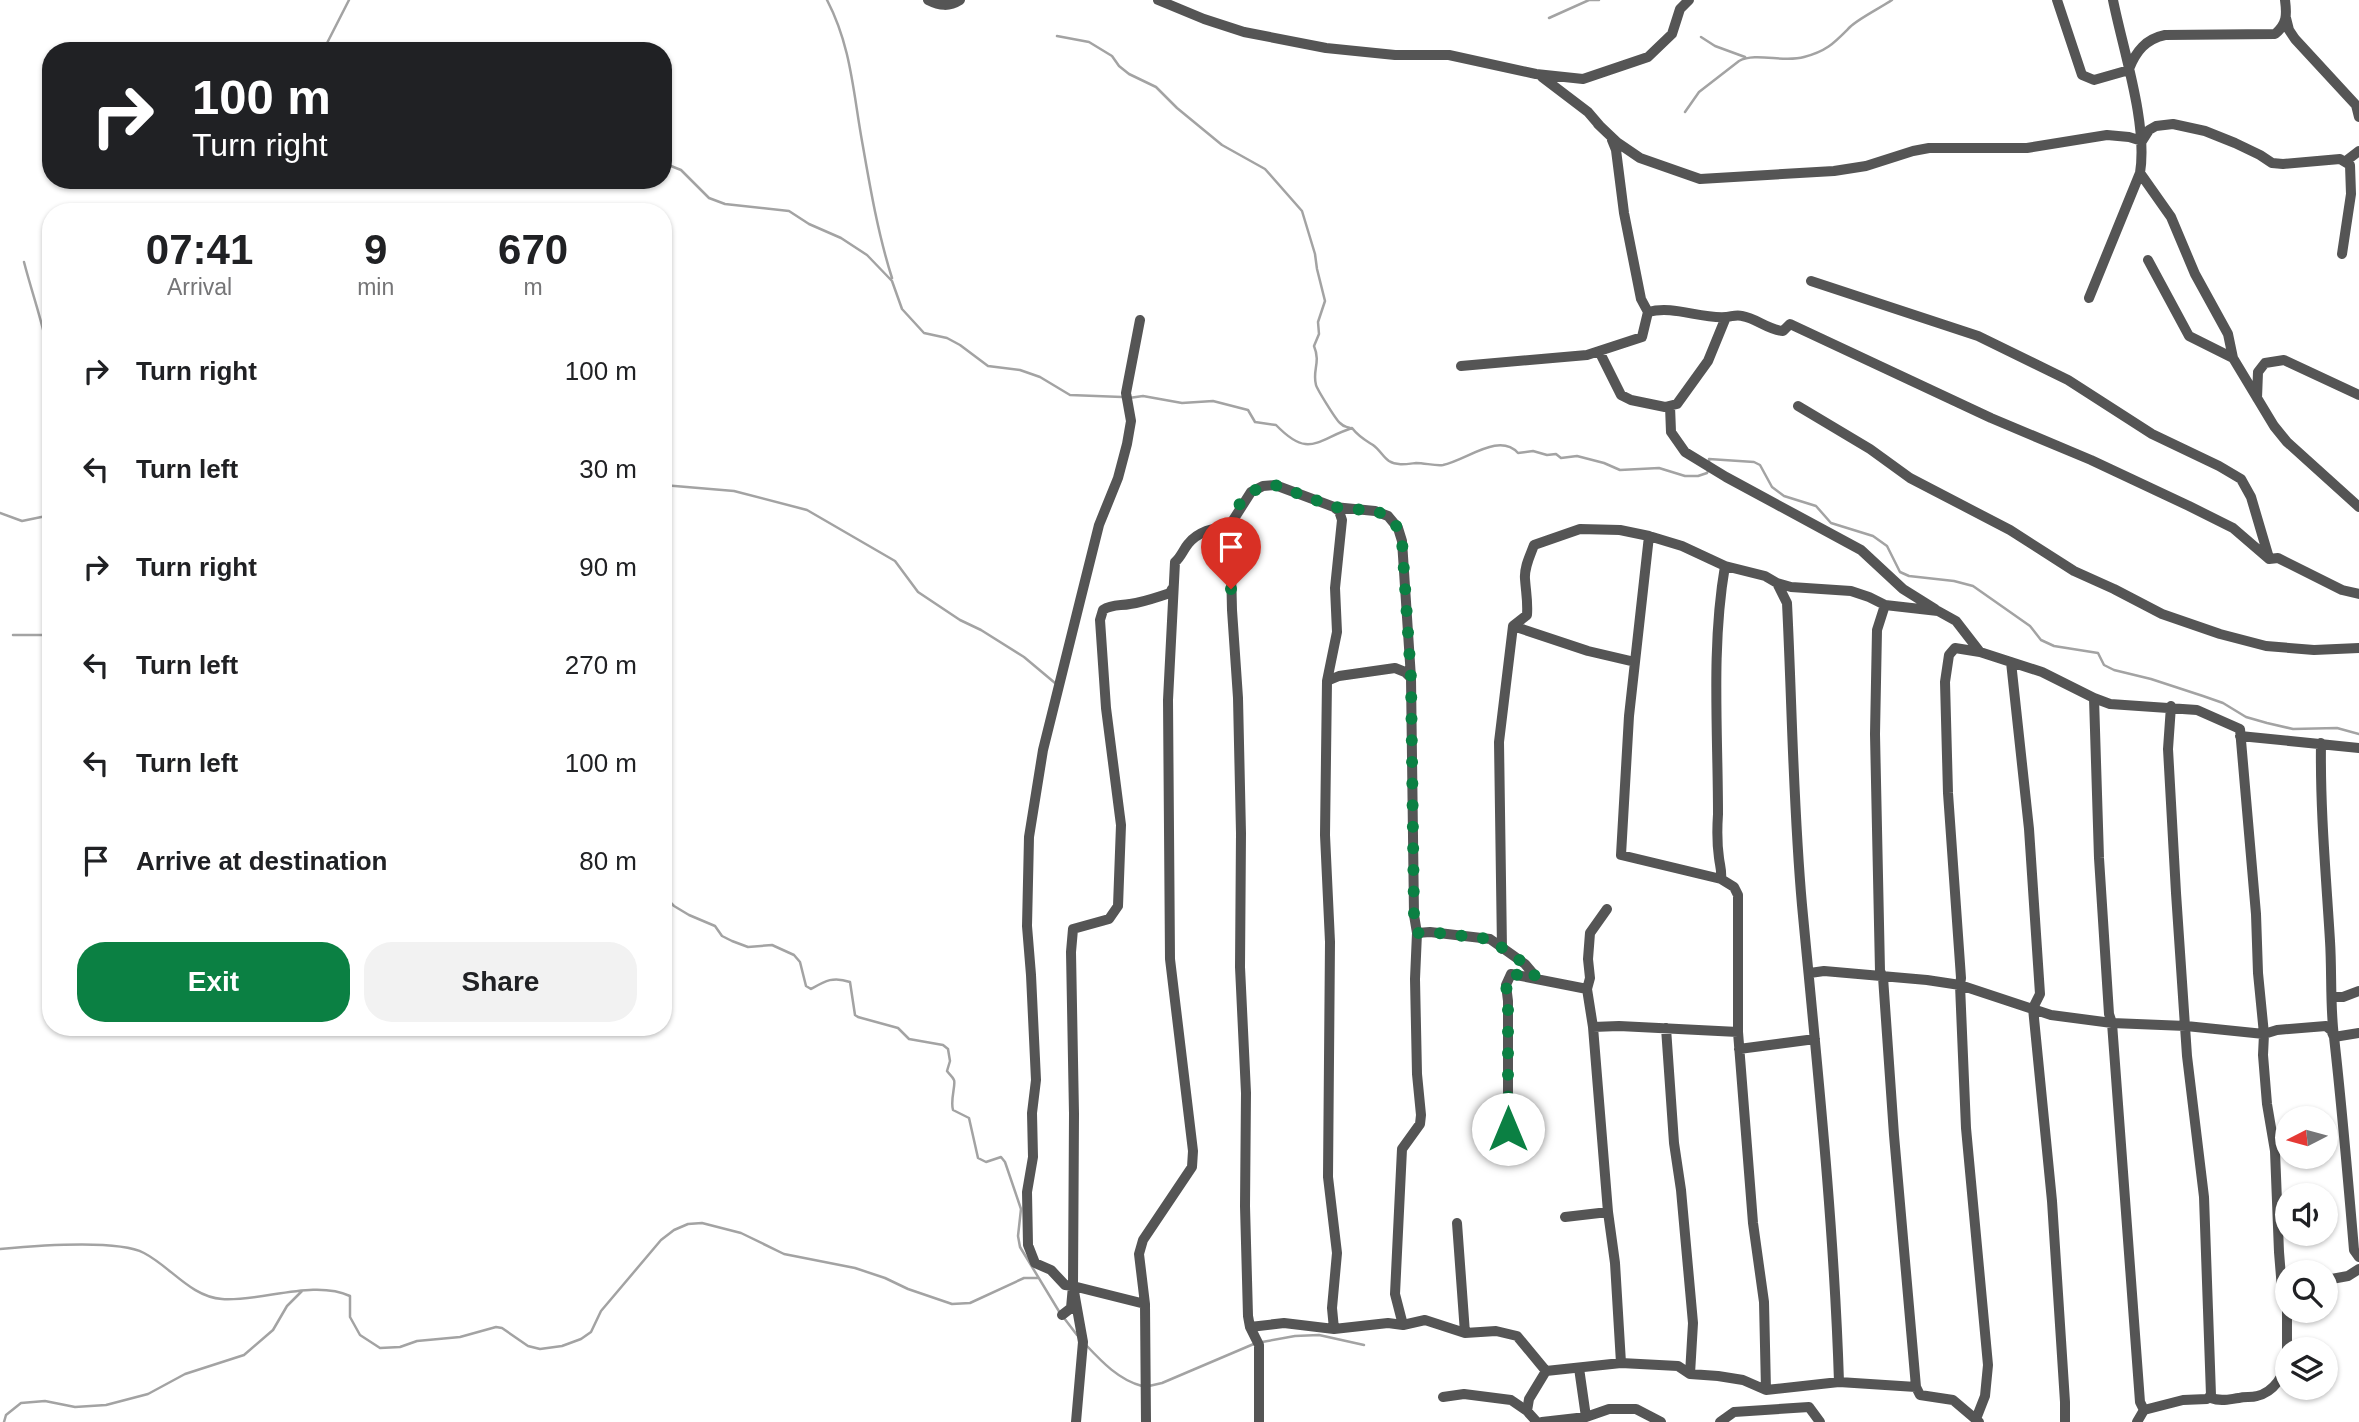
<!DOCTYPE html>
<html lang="en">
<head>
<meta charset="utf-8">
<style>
  body { margin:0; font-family:Arial,sans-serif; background:#f2f2f2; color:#202124; height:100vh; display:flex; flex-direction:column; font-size:26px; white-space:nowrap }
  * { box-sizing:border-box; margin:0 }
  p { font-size:23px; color:#757577 }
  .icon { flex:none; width:38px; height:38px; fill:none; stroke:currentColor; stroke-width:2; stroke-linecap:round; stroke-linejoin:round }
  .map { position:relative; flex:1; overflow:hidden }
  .details { position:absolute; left:42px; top:203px; width:630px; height:833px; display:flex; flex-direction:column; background:#fff; border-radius:28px; box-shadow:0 2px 5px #0004 }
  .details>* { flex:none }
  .guide { position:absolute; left:42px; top:42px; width:630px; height:147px; border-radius:28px; box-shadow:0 2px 5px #0004; background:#202124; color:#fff; overflow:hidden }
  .needle { width:46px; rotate:264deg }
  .controls { position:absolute; left:2275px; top:1106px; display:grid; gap:14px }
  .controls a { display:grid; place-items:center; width:63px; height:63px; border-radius:50%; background:#fff; box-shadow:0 2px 5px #0004; font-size:35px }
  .pin { position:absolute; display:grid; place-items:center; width:60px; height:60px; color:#fff; margin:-72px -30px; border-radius:50% 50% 50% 0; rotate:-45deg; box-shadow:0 0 7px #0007 }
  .pin .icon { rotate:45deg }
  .me { position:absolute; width:77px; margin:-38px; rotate:0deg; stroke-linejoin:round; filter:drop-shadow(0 0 5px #0008) }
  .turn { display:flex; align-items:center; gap:24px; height:147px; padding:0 35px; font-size:32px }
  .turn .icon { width:91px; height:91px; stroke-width:2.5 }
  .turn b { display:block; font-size:49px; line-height:60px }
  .eta { display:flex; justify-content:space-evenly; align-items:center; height:119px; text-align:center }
  .eta b { font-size:42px; font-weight:600; line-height:49px }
  .button { display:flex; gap:14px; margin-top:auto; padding:14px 35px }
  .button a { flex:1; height:80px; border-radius:28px; background:#0b8043; color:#fff; font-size:28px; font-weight:600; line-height:80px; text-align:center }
  .button a+a { background:#f2f2f2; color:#202124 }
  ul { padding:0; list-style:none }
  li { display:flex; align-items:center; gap:21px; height:98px; padding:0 35px }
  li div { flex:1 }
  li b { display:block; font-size:26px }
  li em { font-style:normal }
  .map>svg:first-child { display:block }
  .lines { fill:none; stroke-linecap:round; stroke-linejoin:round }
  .stream { stroke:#a3a3a3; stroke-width:2.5 }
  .minor { stroke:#555; stroke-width:10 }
  .route { stroke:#0b8043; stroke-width:12; stroke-dasharray:0 21.6 }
</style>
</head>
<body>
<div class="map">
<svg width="2359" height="1422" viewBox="0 0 2359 1422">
  <rect width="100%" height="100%" fill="#fff"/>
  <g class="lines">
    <path class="stream" d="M827,0C851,46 853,91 862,141C870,187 878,234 892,278
      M1549,18L1589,0H1599
      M1057,36L1089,42L1112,56L1119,66L1129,74L1156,87L1177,108L1222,145L1265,169L1302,211L1315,254L1317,269L1325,301L1318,322L1319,334L1314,346C1321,363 1312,370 1316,385C1317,389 1336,420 1340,423C1344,427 1344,426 1350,428
      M1701,37L1715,46L1745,57
      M323,51L349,0
      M1685,112L1699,92L1739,61C1756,52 1784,63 1804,57C1827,51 1834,43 1850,27C1858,19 1880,8 1892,0
      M666,164L681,170L709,198L725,204L789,211L809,224L841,238L867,255L892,281L902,309L924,333L947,338L960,345L988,366L1020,370L1040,377L1070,395L1122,397
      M24,262C33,297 46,331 51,367
      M1129,398L1143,396L1182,403L1213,401L1248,410L1255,422L1276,425C1309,459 1316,440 1352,428C1359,437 1365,440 1373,445C1380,450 1383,457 1389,461C1397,466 1407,464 1416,463C1425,463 1435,466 1443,465C1467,460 1499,432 1518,453L1533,451L1547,455L1556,454L1561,458L1577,456L1604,463L1620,470L1659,468L1685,476H1698L1707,473L1708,471
      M1709,464V459L1754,462L1760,465L1772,487L1784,496L1816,506L1831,523L1873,536L1887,546L1900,572L1909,576L1954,581L1973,586L2030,626L2041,640L2054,646L2098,653L2104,665L2114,670L2151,679L2203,696L2223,703L2246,717L2267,723L2293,729L2337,728L2359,734
      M663,485L734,491L807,510L895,561L918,592L960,620L981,630L1024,657L1055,683
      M0,513L22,521L51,515
      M13,635H51
      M663,895L674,906L689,915L715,926L722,936L732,941L748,947L772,945L794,955L800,962L806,986L811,989C825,981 833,976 850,982L855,1015L858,1017L898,1028L909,1039L943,1045L948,1049L950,1061L947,1071C949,1074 953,1077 954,1080C956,1085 950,1100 953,1110L969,1118L978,1158L986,1162L1001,1157L1005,1162L1021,1209L1018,1236L1020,1247L1060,1313
      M0,1249C33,1246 117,1239 144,1253C171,1267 191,1297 222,1299C261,1302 314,1279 350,1296V1317L360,1335L380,1348L400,1347L417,1341L460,1337L496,1327L502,1328L528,1346L540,1349L562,1346L581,1339L591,1332L601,1311L661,1240L674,1230L688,1224L702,1223L741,1233L784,1254L855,1268L885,1278L908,1289L952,1304L970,1303L1024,1278H1038
      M1064,1318L1077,1335
      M1262,1342L1295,1336L1319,1335L1364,1345
      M1086,1345C1102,1362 1119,1380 1142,1386
      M1149,1386L1162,1383L1256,1343
      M4,1422L6,1415L21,1403L45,1401L75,1407L106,1405L148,1394L185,1374L244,1355L273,1330L287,1306L302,1291"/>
    <path class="minor" d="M928,0C940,6 949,7 960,0
      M1158,0L1204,19L1244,32L1326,48L1395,55H1449L1536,74L1583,79L1648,57L1672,34L1680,9L1689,0
      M2057,0L2082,75L2094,80L2129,70
      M2286,18L2289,30L2295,39L2356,105L2359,117
      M2129,69C2136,51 2146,39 2165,35L2275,34C2287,24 2287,15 2285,0
      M1542,77L1588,112L1600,126
      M1598,124L1618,143L1640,158L1700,179L1834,171L1866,166L1913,151L1929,148H2027L2107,135L2129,137L2142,141L2149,130L2156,126L2173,124L2205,131L2235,143L2260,155L2272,163L2283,164L2340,159L2350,165L2351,194L2342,254
      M2346,161L2359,151
      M2140,173L2171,217L2195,274L2228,334L2233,358L2274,426L2287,442L2359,507
      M2148,260L2189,336L2233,358
      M1811,281L1978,336L2068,380L2152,434L2219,466L2241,479L2251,497L2269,558
      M2089,298L2140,173C2148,124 2123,50 2113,0
      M1648,312C1674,305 1700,319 1726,317C1731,317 1736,314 1742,316C1756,318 1768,330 1783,331L1790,324L1991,418L2091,460L2189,506L2233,528L2269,559L2278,558L2342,590L2359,594
      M1599,351L1621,395L1631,400L1665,407L1677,404L1708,361L1726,317
      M1461,366L1587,355L1642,337L1648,312L1641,299L1624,213L1616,150L1612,140
      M2257,398L2258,372L2265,363L2284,360L2359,395
      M1670,406L1671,432L1685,452L1726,477L1861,550L1903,589L1935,609
      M1798,406L1870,449L1910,478L2010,530L2074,571L2114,589L2162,614L2220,634L2266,646L2314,650L2359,648
      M1649,536L1629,716L1621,855L1721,879C1722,871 1720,866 1719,858C1717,844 1717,829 1718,814C1718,732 1711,647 1725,566
      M1777,583L1787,603C1792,703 1793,805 1802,905C1817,1064 1834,1223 1839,1382
      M1885,605L1877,630L1875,734L1880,971L1883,977L1894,1135L1916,1387
      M1513,626L1588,651L1635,662
      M2011,662L2029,829L2040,994L2033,1008L2052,1201L2065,1402V1422
      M1327,681L1339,676L1395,668L1405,672L1411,678
      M2094,698L2099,858L2109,1014L2112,1023L2140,1402L2144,1410L2137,1422
      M2171,706L2168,749L2176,893L2187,1056L2204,1197L2211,1395
      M2240,736L2359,748
      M2321,743C2320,809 2326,875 2330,941C2332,972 2330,1006 2334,1037C2342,1107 2348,1179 2354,1250L2359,1257
      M1721,879L1734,887L1738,895V1032
      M1607,909L1590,933L1588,959L1590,978L1587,989L1593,1027L1608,1212L1615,1263L1621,1363
      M1417,933L1430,932L1490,939L1525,964L1536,977
      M1502,949L1499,742L1513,626L1527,615C1528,601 1526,593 1525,579C1524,567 1530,556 1534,545L1580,529L1620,530L1649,536L1682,546L1725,566L1765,576L1777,583L1791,587L1851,591L1869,597L1885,605L1938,611L1956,621L1980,652
      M1810,973L1824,971L1927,980L1960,985L2051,1015L2112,1023L2186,1026L2264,1034L2277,1030L2326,1026L2331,1030L2334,1037
      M2333,997H2343L2359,991
      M1593,1027L1619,1026L1738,1032L1753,1223L1764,1302L1766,1390
      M1666,1028L1674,1143L1681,1190L1693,1323L1690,1374
      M2334,1037L2359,1033
      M1739,1049L1815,1039
      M1508,1154V1001L1506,985L1511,974L1587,989
      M1565,1217L1608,1212
      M1457,1223L1465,1333
      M2326,1280L2348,1276L2359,1269
      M1073,1286L1145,1304
      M1062,1315L1071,1308L1073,1286L1065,1285L1051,1270L1035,1263L1028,1245L1027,1192L1033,1157L1032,1113L1036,1080L1031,975L1027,926L1029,837L1043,750L1080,601L1099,525L1118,478L1127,444L1131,421L1126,393L1140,320
      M1250,1327L1284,1323L1334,1329L1388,1323L1403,1325L1425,1320L1465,1333L1496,1331L1517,1336L1546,1371L1529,1399L1527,1411L1537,1422
      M1334,1329L1332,1308L1337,1253L1328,1177L1330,942L1325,835L1327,681L1337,632L1335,588L1342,520L1339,511L1335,508
      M1579,1368L1586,1417
      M1546,1371L1621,1363L1678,1366L1690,1374L1718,1376L1743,1380L1766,1390L1839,1382L1916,1387L1920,1395L1953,1400L1979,1422
      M2211,1395V1398C2221,1402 2230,1399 2239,1398C2245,1396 2251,1398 2257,1396C2274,1392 2285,1375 2287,1358
      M1443,1397L1464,1394L1511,1400L1527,1411
      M2144,1410L2183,1400L2207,1399L2211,1395
      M1976,1419L1985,1396L1988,1365L1966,1128L1960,985L1961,978L1948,793L1945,682L1949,655L1955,648L1980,652L2042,672L2094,698L2110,704L2197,710L2240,729L2256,914L2258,973L2264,1034L2263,1055L2267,1104L2275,1151L2279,1252L2282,1289L2287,1308V1353
      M1076,1422L1083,1342L1073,1286L1074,1114L1071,952L1073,929L1109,919L1118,906L1121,825L1106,708L1100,620L1103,610C1112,604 1120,606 1130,604C1144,602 1157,597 1170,593L1172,589
      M1146,1422L1145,1304L1139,1254L1143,1240L1192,1167L1193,1151L1170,959L1168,700L1175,562C1181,557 1183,550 1188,544C1198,531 1215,528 1230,525
      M1259,1422V1345L1250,1327L1248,1316L1245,1206L1246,1093L1240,967L1241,833L1238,698L1232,610L1230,525L1251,492L1263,486L1275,485L1334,507L1375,511L1388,516L1398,528L1402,541L1411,678L1414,915L1417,933L1415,979L1417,1074L1421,1115L1420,1124L1402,1149L1395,1294L1403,1325
      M1542,1422L1586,1417L1609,1409H1636L1661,1422
      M1720,1422L1734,1412L1809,1407L1820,1422"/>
  </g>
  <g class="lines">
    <path class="route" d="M1231,589C1230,549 1220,490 1275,485L1334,507L1375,511L1388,516L1398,528L1402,541L1411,678L1414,915L1417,933L1430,932L1490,939L1525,964L1536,977L1511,974L1506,985L1508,1001V1129"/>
  </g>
</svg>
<div class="controls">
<a><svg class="needle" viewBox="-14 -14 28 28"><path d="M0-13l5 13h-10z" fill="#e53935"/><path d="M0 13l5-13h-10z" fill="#757577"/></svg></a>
<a><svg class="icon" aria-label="sound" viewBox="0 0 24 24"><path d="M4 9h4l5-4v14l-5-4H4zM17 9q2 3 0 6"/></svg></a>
<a><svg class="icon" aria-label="search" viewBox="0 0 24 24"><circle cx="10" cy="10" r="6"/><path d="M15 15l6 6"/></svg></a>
<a><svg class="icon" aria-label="layers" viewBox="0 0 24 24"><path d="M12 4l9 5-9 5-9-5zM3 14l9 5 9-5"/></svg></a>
</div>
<div class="pin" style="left:1231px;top:589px;background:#d93025"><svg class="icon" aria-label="arrive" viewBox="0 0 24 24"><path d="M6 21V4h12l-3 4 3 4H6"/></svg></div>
<svg class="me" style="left:1508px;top:1129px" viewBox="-20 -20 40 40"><circle r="19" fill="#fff"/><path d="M0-13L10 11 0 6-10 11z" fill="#0b8043"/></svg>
<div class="guide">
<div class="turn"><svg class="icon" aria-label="right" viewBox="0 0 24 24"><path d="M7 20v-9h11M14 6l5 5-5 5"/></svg><div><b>100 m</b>Turn right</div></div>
</div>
<section class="details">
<div class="eta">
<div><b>07:41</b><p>Arrival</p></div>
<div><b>9</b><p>min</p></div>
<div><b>670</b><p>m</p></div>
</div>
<ul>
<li><svg class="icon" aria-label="right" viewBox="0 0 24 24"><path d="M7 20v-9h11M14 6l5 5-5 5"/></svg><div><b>Turn right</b></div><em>100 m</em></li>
<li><svg class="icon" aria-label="left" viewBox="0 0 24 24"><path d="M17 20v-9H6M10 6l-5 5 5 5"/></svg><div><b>Turn left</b></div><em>30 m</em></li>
<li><svg class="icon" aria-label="right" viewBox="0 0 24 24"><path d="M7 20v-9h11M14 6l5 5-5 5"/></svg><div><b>Turn right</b></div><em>90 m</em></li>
<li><svg class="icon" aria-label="left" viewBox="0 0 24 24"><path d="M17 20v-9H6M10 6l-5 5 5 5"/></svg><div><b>Turn left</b></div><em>270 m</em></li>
<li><svg class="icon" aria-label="left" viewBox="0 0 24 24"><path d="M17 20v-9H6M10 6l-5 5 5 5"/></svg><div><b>Turn left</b></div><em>100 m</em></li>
<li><svg class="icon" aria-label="arrive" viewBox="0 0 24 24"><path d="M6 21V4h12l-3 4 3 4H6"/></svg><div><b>Arrive at destination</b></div><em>80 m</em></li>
</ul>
<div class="button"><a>Exit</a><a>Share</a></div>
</section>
</div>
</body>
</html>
